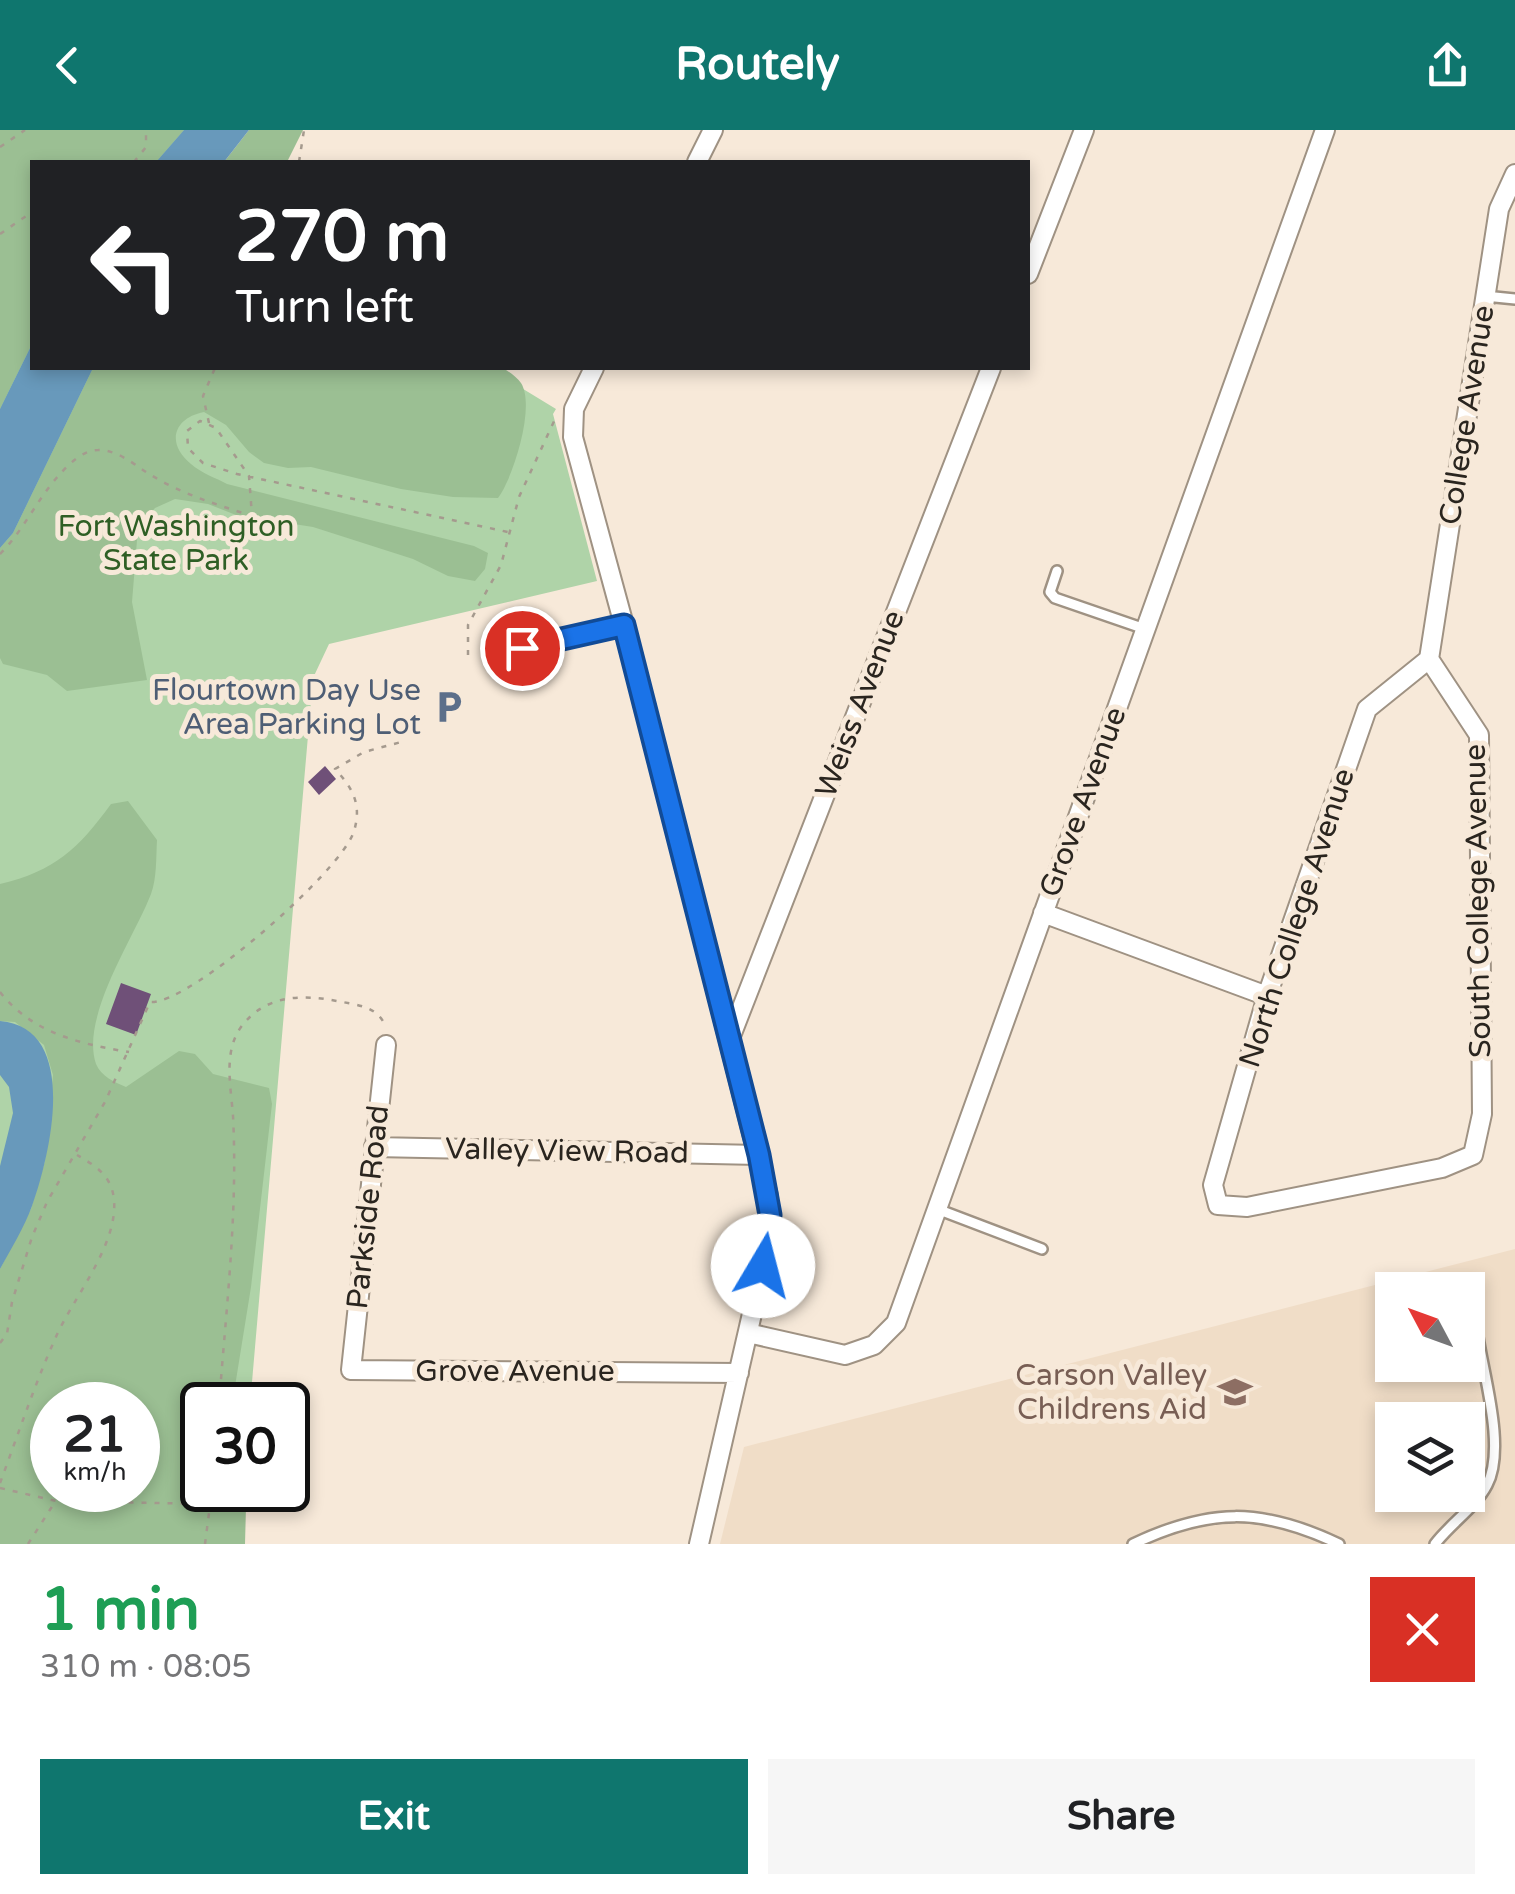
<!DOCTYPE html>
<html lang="en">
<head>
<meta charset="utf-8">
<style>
  body { margin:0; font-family:"Varela Round",sans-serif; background:#f6f6f6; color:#202124; height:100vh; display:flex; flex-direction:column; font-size:38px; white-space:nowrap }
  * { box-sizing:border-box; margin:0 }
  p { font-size:32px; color:#757577 }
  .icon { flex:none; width:55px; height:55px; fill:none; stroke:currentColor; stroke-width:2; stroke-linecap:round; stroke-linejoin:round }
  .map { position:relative; height:1414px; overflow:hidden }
  .details { display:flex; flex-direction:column; background:#fff; flex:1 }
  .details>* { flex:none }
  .guide { position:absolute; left:30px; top:30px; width:1000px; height:210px; border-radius:0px; box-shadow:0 5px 15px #0003; background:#202124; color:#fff; overflow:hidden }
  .needle { width:65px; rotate:311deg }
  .fabs { position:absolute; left:1375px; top:1142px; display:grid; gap:20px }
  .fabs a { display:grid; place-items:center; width:110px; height:110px; border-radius:0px; background:#fff; box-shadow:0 5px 15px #0003; font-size:50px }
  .speed { position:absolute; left:30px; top:1252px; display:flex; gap:20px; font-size:50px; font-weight:700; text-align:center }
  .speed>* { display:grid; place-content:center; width:130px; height:130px; border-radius:50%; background:#fff; box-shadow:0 5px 15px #0003; line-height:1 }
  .speed small { font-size:25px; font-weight:400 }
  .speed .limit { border:5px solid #111; border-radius:15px; background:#fff; color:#111 }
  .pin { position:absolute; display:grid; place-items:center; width:85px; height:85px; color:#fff; margin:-42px; border:5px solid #fff; border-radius:50%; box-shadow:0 2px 10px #0007 }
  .me { position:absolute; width:110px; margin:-55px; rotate:8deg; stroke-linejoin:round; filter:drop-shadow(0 0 8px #0008) }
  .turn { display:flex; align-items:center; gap:35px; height:210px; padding:0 40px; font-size:45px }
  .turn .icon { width:130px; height:130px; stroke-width:2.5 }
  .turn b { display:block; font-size:70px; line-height:85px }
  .round { display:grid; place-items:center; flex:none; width:105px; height:105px; border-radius:0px; background:#f6f6f6 }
  .head { display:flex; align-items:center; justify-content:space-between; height:170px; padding:0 40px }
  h1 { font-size:60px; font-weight:800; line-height:75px; color:#1e9e55 }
  .cta { display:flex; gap:20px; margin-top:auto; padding:20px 40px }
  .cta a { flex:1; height:115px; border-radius:0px; background:#0f766e; color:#fff; font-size:40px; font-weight:800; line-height:115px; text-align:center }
  .cta a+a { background:#f6f6f6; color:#202124 }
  header { display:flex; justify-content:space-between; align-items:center; height:130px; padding:0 40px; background:#0f766e; color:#fff; font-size:45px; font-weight:800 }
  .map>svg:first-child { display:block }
  .built { fill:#f0ddc7; fill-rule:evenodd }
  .green { fill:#afd3a8; fill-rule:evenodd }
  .forest { fill:#9bbf93; fill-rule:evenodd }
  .water { fill:#6899bb }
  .building { fill:#6f5078 }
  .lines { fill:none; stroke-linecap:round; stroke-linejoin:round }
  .lane-casing { stroke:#9f9283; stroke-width:14 }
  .street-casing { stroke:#9f9283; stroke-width:22 }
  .path { stroke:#a59a8e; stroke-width:2.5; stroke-dasharray:5 8; stroke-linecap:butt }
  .lane { stroke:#fff; stroke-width:9 }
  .street { stroke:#fff; stroke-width:18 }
  .route-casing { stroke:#114b97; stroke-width:25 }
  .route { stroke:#1a73e8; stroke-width:18 }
  .labels { text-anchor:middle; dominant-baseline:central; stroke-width:10; stroke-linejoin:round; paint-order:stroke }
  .street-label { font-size:30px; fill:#2a251f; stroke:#f7e9d9 }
  .park-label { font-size:30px; fill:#2f5f25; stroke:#f7e9d9 }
  .service-label { font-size:30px; fill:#4e5e75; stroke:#f7e9d9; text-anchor:end }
  .education-label { font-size:30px; fill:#785e54; stroke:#f7e9d9; text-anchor:end }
</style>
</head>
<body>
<header><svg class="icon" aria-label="back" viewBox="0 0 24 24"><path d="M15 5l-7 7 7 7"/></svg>Routely<svg class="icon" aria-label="share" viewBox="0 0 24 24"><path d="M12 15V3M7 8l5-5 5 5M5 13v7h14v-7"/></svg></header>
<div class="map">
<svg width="1515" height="1414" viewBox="0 0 1515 1414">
  <rect width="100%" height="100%" fill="#f7e9d9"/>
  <path class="built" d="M1515,1119V1414H720L744,1317ZM1392,1160H1468V1235H1392ZM1392,1290H1468V1365H1392Z"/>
  <path class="green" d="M0,0H220L198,32H32V238H489L556,279L553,284L597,451L329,514L313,548L250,1275H202V1360H243L241,1414H0ZM52,1275H138V1360H52Z"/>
  <path class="forest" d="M0,0H184L156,32H32V214L0,279Z
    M249,0H303L287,32H224Z
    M93,238H503C509,242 517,247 521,253C536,276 513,348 498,368L453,367L401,359L311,337L288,338L264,333L249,322L226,295L204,282C173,288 166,314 191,334C201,343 216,348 227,354L474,416L488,423L485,439L475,451L448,446L413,429L313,397L236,385L208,374L175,369L155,378L138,398L132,472L147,550L67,561L47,545L3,534L0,528V418L13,403Z
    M128,671L157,710C156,727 157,748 151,764C134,808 80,887 96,934C101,946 114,952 126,957L179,921L195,924L213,944L269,958L272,974L251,1157L232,1275H202V1360H243L246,1377L245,1414H0V1139L31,1079L45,1031L53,945L44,915L15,892L0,891V754C55,741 78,719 111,674ZM52,1275H138V1360H52Z"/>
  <path class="water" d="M184,0H249L224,32H156Z
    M32,214V238H93L13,403L0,418V279Z
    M0,891C81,898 50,1026 32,1076C24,1098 11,1119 0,1139V1036L13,983L9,957L0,945Z"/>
  <path class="building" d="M325,636L336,649L319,665L308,652Z
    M121,853L151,864L136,905L106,894Z"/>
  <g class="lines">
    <g class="lane-casing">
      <path id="lane" d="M1485,166L1515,169
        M1057,441L1050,462L1055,468L1145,499
        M502,526L549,510L624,495
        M937,1079L1042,1119
        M1133,1414C1209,1378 1261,1377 1339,1414
        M1435,1414C1451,1393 1475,1378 1487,1355C1506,1319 1484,1247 1478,1207"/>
    </g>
    <g class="street-casing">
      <path id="street" d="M697,32L713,0
        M1028,144L1084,0
        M594,238L574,279L573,307L624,495L768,1066V1106L763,1136L699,1414
        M1429,529L1479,605L1482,984L1473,1025L1442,1038L1247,1077L1218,1075L1213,1055L1267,866L1367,579Z
        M1429,529L1499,79L1515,44
        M1043,783L1267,866
        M729,911L991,238
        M386,915L351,1240L739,1243
        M374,1017L759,1025
        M748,1203L845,1225L874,1215L896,1193L1325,0"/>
    </g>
    <path class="path" d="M0,17L25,0
      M134,32L146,17V0
      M299,32L304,0
      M0,104L32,82
      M209,293L203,266L215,238
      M0,424C24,400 37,369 60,344C69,334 83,320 98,320C112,319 129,330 140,338C175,362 212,373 252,386L249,346L216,298L200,291L187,301L188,318L203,333L237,344L508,402
      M468,525V495L501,435L519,367L556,287
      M0,862C32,903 80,914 129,922
      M0,1213L7,1204L12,1172L32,1107L47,1072L105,972L150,872C188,876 343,740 354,701C362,675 353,658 335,639L364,622L405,611
      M219,1275C226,1179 238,1082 233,986C231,957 223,922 241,897C265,865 300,864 337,871C357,875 379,876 386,898
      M0,1353C18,1305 34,1256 55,1209C72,1169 118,1116 114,1070C112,1046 96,1036 77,1025
      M0,1358L56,1371L209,1374
      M28,1414L55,1372
      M205,1414L212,1360"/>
    <use href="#lane" class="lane"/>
    <use href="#street" class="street"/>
  </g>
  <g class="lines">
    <g class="route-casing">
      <path id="route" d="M522,518L624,495L759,1025L770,1085L763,1136"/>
    </g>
    <use href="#route" class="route"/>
  </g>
  <defs>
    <g id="parking-bare" transform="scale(2.7)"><path d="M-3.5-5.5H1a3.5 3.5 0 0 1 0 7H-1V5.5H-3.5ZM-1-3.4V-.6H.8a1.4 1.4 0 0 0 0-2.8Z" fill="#5c6f8a" stroke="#f7e9d9" stroke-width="2.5" paint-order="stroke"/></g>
    <g id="school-bare" transform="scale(2.7)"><path d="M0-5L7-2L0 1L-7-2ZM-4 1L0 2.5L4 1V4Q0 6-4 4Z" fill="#8d6e63" stroke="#f7e9d9" stroke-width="2.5" paint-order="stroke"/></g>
  </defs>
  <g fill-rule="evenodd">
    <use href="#parking-bare" x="449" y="577"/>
    <use href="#school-bare" x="1235" y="1262"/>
  </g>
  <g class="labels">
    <g class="street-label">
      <text transform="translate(1467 285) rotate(-81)">College Avenue</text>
      <text transform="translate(860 574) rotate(-69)">Weiss Avenue</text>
      <text transform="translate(1083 672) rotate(-70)">Grove Avenue</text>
      <text transform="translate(1478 771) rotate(-91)">South College Avenue</text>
      <text transform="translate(1297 788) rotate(-72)">North College Avenue</text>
      <text transform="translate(567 1021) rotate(1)">Valley View Road</text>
      <text transform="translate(368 1077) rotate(-84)">Parkside Road</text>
      <text x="515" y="1241">Grove Avenue</text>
    </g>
    <g class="park-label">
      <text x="176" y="396">Fort Washington<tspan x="176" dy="34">State Park</tspan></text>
    </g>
    <g class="service-label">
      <text x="421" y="560">Flourtown Day Use<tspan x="421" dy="34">Area Parking Lot</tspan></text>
    </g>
    <g class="education-label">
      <text x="1207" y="1245">Carson Valley<tspan x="1207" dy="34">Childrens Aid</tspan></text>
    </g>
  </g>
</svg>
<div class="fabs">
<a><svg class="needle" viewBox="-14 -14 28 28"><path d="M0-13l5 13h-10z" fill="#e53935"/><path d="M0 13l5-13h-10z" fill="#757577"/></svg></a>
<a><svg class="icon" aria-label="layers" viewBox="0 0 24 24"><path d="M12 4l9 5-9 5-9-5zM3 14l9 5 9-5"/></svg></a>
</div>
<div class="speed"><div>21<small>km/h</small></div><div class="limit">30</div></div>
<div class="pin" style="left:522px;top:518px;background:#d93025"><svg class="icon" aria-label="arrive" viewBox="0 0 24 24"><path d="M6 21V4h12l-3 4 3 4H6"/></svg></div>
<svg class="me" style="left:763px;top:1136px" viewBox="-20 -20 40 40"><circle r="19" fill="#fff"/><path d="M0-13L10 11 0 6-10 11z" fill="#1a73e8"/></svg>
<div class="guide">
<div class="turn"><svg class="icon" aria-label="left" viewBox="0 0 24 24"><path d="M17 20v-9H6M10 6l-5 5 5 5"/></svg><div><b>270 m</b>Turn left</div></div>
</div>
</div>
<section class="details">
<div class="head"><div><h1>1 min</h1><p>310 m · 08:05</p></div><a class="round" style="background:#d93025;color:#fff"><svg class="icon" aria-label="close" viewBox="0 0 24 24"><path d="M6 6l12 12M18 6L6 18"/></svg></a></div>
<div class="cta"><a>Exit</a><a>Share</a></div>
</section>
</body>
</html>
